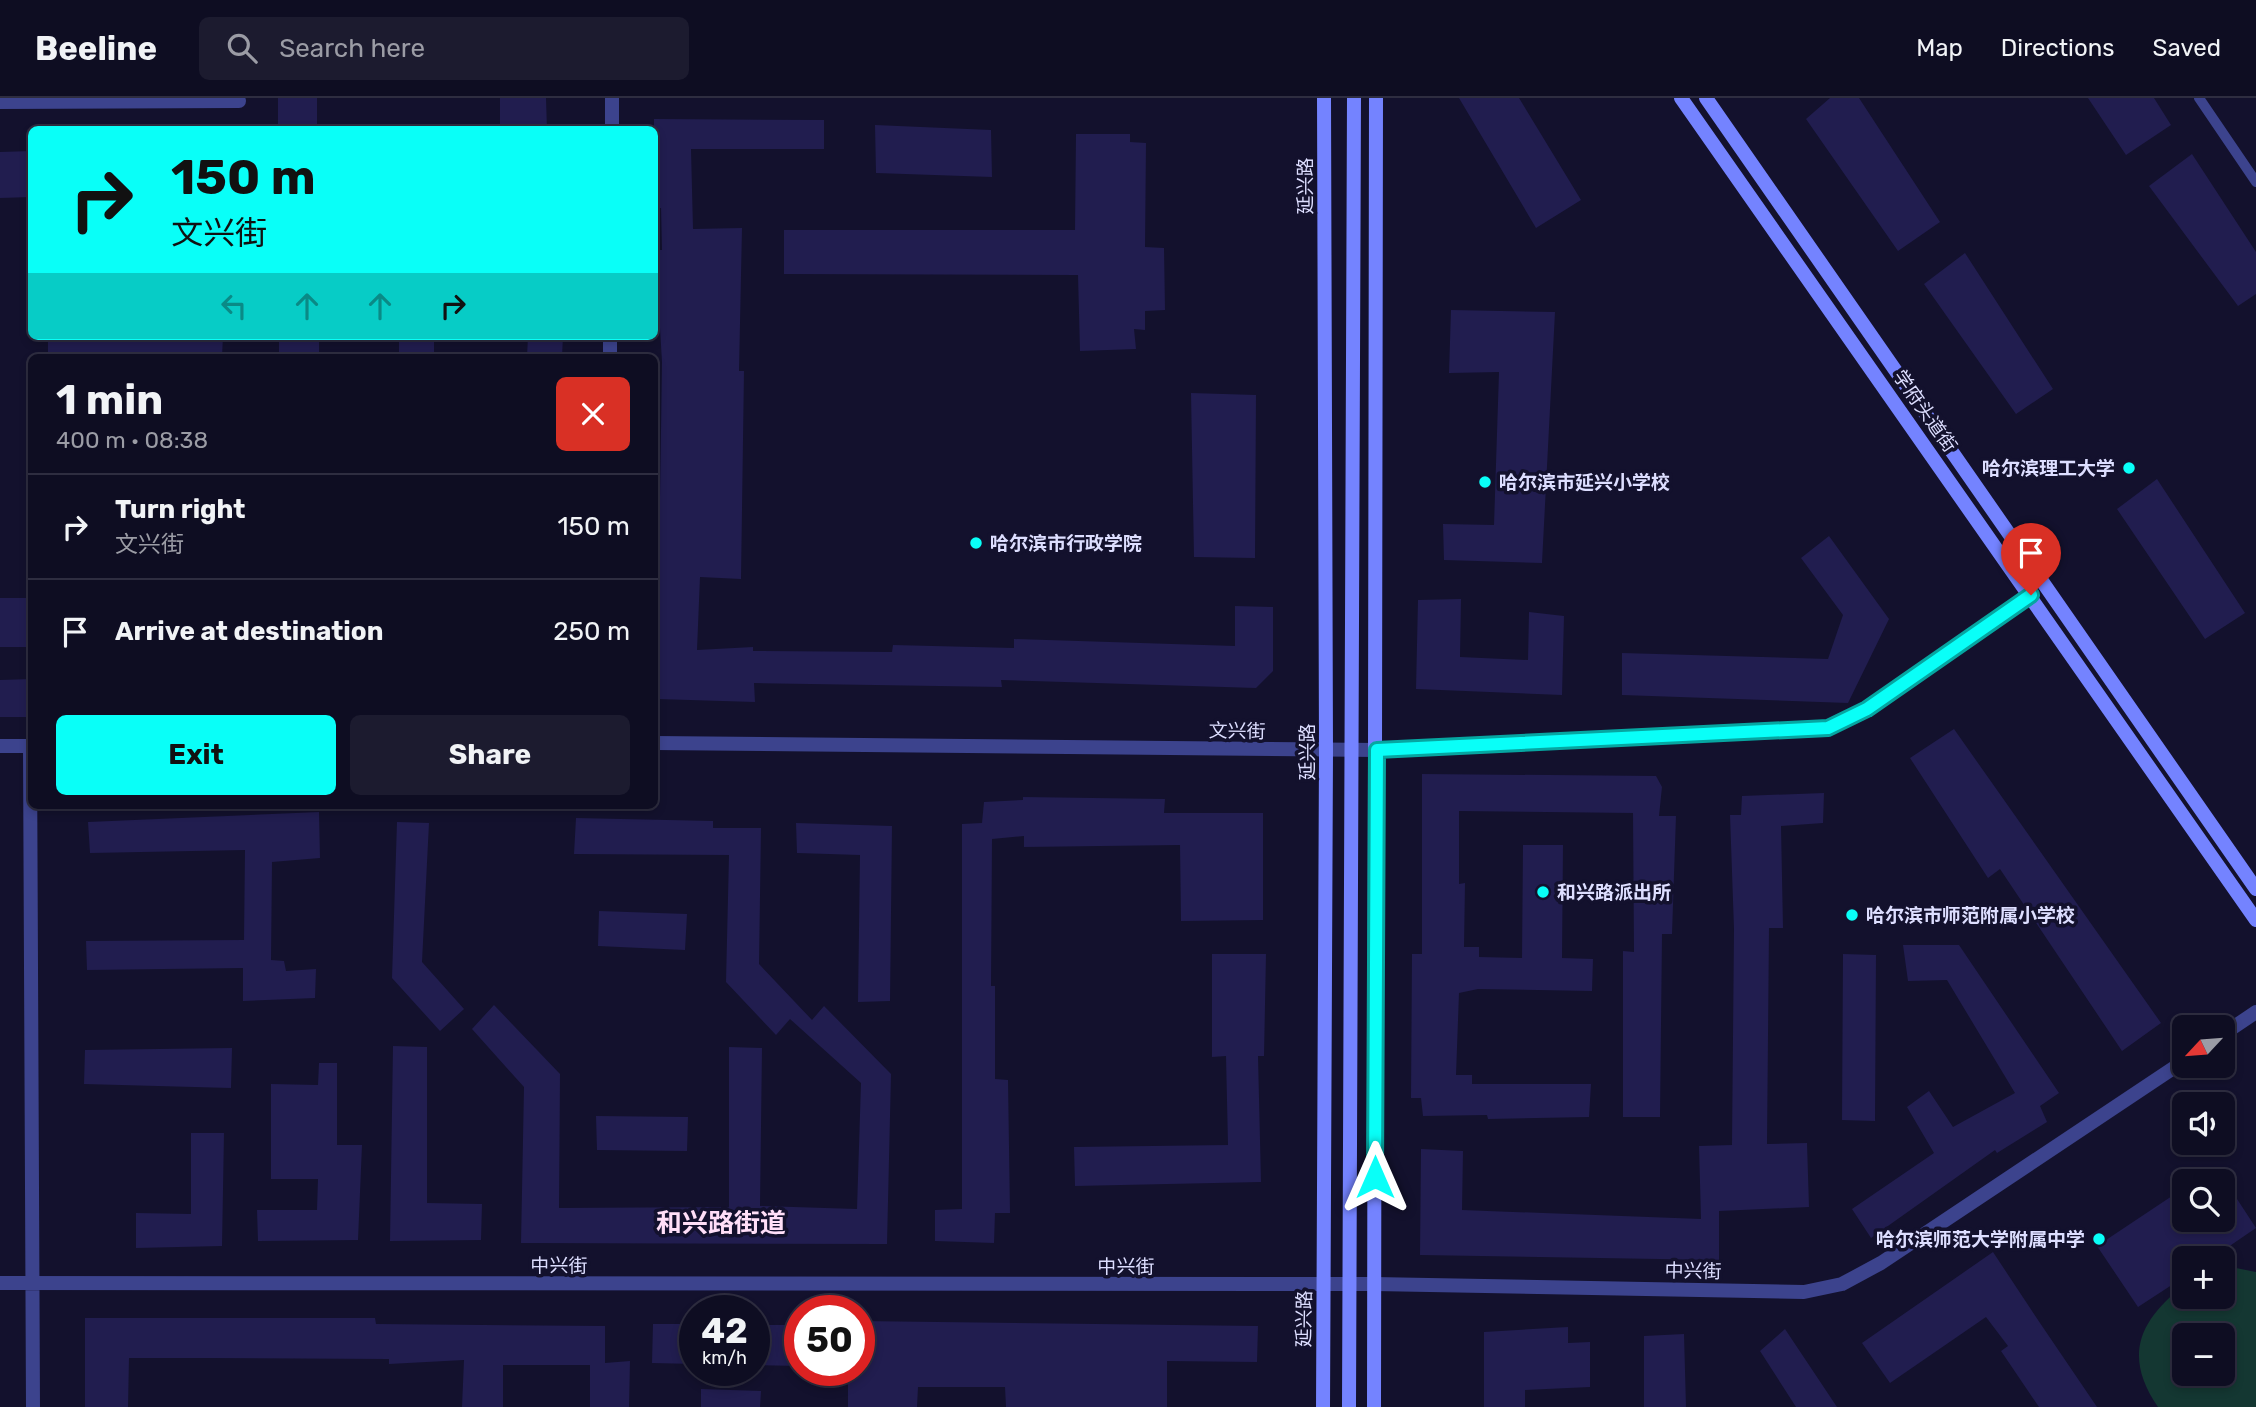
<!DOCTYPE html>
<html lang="en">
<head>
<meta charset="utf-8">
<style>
  body { margin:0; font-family:Rubik,"Noto Sans SC",sans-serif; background:#1c1b2f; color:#f1f3f6; height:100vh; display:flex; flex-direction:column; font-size:26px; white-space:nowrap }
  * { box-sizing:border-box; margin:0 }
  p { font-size:23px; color:#9b9ca5 }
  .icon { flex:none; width:38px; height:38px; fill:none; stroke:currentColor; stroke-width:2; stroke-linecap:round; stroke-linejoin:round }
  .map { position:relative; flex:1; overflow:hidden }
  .sheet { position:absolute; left:28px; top:256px; width:630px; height:455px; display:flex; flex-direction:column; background:#0e0d22; border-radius:10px; box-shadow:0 4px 10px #0003,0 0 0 2px #2e2d40 }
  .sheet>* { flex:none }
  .banner { position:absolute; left:28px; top:28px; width:630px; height:214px; border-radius:10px; box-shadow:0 4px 10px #0003,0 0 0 2px #2e2d40; background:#09fff8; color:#111; overflow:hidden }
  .needle { width:46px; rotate:244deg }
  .tools { position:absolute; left:2172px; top:917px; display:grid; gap:14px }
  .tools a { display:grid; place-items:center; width:63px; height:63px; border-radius:10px; background:#0e0d22; box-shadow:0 4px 10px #0003,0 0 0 2px #2e2d40; font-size:35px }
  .speed { position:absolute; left:679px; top:1197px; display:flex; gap:14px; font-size:35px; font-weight:700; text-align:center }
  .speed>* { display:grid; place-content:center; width:91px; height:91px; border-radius:50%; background:#0e0d22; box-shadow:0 4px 10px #0003,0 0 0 2px #2e2d40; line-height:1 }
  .speed small { font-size:18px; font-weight:400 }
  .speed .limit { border:10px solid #d22; background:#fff; color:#111 }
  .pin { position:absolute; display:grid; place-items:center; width:60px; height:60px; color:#fff; margin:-72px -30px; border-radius:50% 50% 50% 0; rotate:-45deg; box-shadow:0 0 7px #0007 }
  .pin .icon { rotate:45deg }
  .me { position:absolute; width:77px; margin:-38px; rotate:0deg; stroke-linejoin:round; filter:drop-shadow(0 0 5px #0008) }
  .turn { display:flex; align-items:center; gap:24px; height:147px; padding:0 28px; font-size:32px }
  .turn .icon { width:91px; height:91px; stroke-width:2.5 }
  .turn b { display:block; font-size:49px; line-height:60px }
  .lanes { display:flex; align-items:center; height:66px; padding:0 28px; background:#0003; justify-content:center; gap:35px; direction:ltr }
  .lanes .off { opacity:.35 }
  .round { display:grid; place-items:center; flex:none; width:74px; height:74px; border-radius:10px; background:#1c1b2f }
  .overview { display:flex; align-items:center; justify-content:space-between; height:119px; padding:0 28px }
  h1 { font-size:42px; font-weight:700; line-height:52px }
  .button { display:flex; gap:14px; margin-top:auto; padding:14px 28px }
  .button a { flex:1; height:80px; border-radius:10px; background:#09fff8; color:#111; font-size:28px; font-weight:700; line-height:80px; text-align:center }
  .button a+a { background:#1c1b2f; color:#f1f3f6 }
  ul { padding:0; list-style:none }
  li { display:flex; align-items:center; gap:21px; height:105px; padding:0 28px; border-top:2px solid #2e2d40 }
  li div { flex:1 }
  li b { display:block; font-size:26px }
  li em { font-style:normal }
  header { display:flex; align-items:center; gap:42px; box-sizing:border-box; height:98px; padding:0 35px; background:#0e0d22; border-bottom:2px solid #2e2d40 }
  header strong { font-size:33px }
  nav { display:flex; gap:38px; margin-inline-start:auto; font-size:24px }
  .search { width:490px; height:63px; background:#1c1b2f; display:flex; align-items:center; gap:18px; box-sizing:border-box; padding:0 24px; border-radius:10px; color:#9b9ca5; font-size:26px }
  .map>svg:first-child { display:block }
  .green { fill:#143732; fill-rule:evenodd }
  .building { fill:#211d4f }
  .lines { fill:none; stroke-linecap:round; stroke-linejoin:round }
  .service { stroke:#3c438d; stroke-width:10 }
  .minor { stroke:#3c438d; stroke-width:14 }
  .tertiary { stroke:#3c438d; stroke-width:14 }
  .secondary { stroke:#7483ff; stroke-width:14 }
  .route-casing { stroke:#06a6a1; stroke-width:18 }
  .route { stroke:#09fff8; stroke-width:12 }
  .poi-dot { fill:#09fff8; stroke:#13112d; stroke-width:2.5 }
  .labels { text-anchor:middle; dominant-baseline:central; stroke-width:7; stroke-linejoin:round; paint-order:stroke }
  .street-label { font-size:19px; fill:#dddeff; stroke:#13112d }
  .poi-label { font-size:19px; font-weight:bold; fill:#dddeff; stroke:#13112d; text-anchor:start }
  .district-label { font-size:26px; font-weight:bold; fill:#ffdff8; stroke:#13112d }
</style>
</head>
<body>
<header>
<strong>Beeline</strong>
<div class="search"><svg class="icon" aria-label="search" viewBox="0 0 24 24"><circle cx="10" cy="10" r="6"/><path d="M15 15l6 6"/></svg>Search here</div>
<nav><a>Map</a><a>Directions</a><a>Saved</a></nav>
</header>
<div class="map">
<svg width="2256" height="1309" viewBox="0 0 2256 1309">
  <rect width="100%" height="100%" fill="#13112d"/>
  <path class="green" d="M2231,1169L2256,1174V1309H2158C2123,1258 2139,1223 2184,1187V1199H2222L2223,1171ZM2222,1237V1276H2184V1237Z"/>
  <path class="building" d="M278,0H317V32H278Z
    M500,0H546L547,32H500Z
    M1459,0H1519L1581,102L1536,130Z
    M1830,0H1859L1940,124L1898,153L1806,21Z
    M2088,0H2154L2171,27L2126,57Z
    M654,21L824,22V51H691L693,131L742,130L739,273H744L741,481L700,479L697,552L753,549V553L892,554L893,547L1014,550V541L1235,548V508L1273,509V573L1256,590L1001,582L1002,589L754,585L755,604L657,601L662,264L660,230L654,231V152H662L661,110H654Z
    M875,27L991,32L992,79L876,75Z
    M1076,36H1130V44L1146,45L1145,149L1164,150L1165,212L1145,213V232L1134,231L1136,251L1080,253L1078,177L784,176V132H1075Z
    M32,53V99L0,100V54Z
    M2192,56L2256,154V196L2238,208L2149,88Z
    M1965,155L2053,291L2016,316L1924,186Z
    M1451,212L1555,214L1542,465L1444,462L1443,426L1494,427L1499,274L1449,275Z
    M48,238H223L222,259H48Z
    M279,238H319V259H279Z
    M399,238H434V259H399Z
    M528,238H563L562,259H527Z
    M1191,295L1256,297L1255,460L1194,459Z
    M2157,381L2245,515L2205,541L2117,411Z
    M1829,438L1889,521L1848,605L1622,597V555L1828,561L1843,517L1801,460Z
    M0,500H32V549H0Z
    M1461,501L1460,559L1528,562L1529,514L1564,518L1562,597L1416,591L1418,502Z
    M32,581V619H0V582Z
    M1954,631L2161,925L2122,953L2000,771L1988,780L1910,660Z
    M1422,676L1656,678L1662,689L1659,718H1676L1672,836H1662L1660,1019H1623V853L1634,854L1633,715L1459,713V786L1465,785L1464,849H1479V859L1522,860L1523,747H1563L1562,860L1593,861L1592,893L1478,891L1459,895L1456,977H1472V986H1591L1589,1019L1488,1021L1487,1017L1423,1018L1421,1000H1411L1412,856H1422Z
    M1824,695L1823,725L1781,728L1783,830H1769L1767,1046L1807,1045L1809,1109L1719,1113V1162L1420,1157L1421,1051L1463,1053L1462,1112L1701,1121L1699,1048L1732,1047L1734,831L1730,717H1741L1742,698Z
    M1023,699L1165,701L1164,715H1263V822L1181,823L1180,747L1024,749V738L992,741L991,888H995V981L1008,982L1010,1115H995L994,1145L935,1143V1112L962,1111V726L982,725L984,704L1023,702Z
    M319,714L320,760L272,764L271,862L284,863L286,873L316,871L315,900L243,903V870L87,872L86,843L244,842L245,752L90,755L88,724Z
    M576,720L713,723V730H761L759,866L812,922L824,908L891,976L887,1146L521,1145L524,989L472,931L494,907L560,976L559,1110L729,1109V949L762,950L760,1108L857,1111L861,985L790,921L776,937L726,884L729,757L574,756Z
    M397,724L429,725L422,864L464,911L440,933L392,880Z
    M796,725L892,728L890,903L858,904L860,757L797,755Z
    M599,813L687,816L685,852L598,848Z
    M1903,847H1959L2059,995L2040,1008L2047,1024L1997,1055L1995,1052L1871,1140L1852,1111L1934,1055L1907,1009L1929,993L1953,1029L2015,995L1947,882L1908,883Z
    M1212,856H1266L1264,958H1258L1261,1084L1075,1088L1074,1049L1228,1047L1226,958L1212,959Z
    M1843,856L1876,857L1875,1023L1842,1022Z
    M393,948L427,949V1105L482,1106L481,1142L390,1143Z
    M232,950L231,990L84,986L85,952Z
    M319,965H337V1047H362L358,1142L258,1143L257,1112H317L318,1081H271V986L318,987Z
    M596,1018L688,1019L687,1053L597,1052Z
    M191,1035H224L222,1148L136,1150V1115L191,1116Z
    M2222,1078L2256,1130L2212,1160H2184V1179L2138,1209L2097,1148L2184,1090V1122H2222Z
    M1993,1154L2040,1225L2097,1309H2039L2001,1253L2008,1248L1986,1219L1890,1285L1862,1245Z
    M85,1220H375L376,1226L605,1228V1265L630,1263L629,1309H590V1267H503V1309H462L464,1262L389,1266V1261L206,1260H129L128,1309H85Z
    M859,1223L1258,1228L1257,1264L1167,1263V1309H1006L1005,1289H918L917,1309H848V1272H859Z
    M653,1226H695V1266L652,1265Z
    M754,1227H800V1268L754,1267Z
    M1568,1229V1245L1590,1244V1289L1525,1292V1309H1484V1234Z
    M1785,1231L1837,1309H1796L1760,1253Z
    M1684,1236L1686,1309H1644V1238Z
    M701,1291L761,1293L760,1309H701Z"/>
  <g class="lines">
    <path class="service" d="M2199,0L2256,84"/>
    <path class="minor" d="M0,4L239,3"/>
    <path class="tertiary" d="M612,32V0
      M610,259V238
      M654,645L1377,652L1828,630L1867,611L2031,497
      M0,648H32
      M30,648L33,1309
      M2222,937L2256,914
      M0,1185L1374,1186L1804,1194L1842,1186L1881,1165L2184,963"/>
    <path class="secondary" d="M1681,0L2256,822
      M1706,0L2256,791
      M1323,1309L1326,653L1324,0
      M1349,1309L1354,0
      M1374,1309L1376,0"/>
  </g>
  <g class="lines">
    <g class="route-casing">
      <path id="route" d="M1375,1079L1377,652L1828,630L1867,611L2031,497"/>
    </g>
    <use href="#route" class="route"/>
  </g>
  <g class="poi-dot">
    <circle cx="2129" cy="370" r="7"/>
    <circle cx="1485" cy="384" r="7"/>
    <circle cx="976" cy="445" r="7"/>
    <circle cx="1543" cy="794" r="7"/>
    <circle cx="1852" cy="817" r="7"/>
    <circle cx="2099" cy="1141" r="7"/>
  </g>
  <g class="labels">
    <g class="street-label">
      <text transform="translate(1305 88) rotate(-90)">延兴路</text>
      <text transform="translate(1925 313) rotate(55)">学府头道街</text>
      <text transform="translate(1237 633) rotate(1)">文兴街</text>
      <text transform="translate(1307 654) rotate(-90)">延兴路</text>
      <text x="559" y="1167">中兴街</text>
      <text x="1126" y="1168">中兴街</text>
      <text transform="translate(1693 1173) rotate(1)">中兴街</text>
      <text transform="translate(1304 1221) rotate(-89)">延兴路</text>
    </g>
    <g class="poi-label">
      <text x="2115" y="370" text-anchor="end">哈尔滨理工大学</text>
      <text x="1499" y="384">哈尔滨市延兴小学校</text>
      <text x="990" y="445">哈尔滨市行政学院</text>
      <text x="1557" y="794">和兴路派出所</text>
      <text x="1866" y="817">哈尔滨市师范附属小学校</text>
      <text x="2085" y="1141" text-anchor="end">哈尔滨师范大学附属中学</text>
    </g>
    <g class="district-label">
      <text x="721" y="1125">和兴路街道</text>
    </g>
  </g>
</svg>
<div class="tools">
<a><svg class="needle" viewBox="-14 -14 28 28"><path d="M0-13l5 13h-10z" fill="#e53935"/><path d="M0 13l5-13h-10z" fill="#9b9ca5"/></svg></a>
<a><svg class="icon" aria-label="sound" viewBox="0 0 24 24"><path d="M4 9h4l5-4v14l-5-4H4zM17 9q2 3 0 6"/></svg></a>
<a><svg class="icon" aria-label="search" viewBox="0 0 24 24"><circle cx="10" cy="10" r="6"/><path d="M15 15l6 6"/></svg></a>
<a>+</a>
<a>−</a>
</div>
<div class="speed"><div>42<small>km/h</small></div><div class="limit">50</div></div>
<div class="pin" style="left:2031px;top:497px;background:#d93025"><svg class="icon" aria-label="arrive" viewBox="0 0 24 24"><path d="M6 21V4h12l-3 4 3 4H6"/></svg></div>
<svg class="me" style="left:1375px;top:1079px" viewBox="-20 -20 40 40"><path d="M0-17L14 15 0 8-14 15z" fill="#09fff8" stroke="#fff" stroke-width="4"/></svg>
<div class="banner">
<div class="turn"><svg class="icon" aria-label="right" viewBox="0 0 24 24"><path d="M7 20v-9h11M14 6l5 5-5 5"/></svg><div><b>150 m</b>文兴街</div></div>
<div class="lanes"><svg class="icon off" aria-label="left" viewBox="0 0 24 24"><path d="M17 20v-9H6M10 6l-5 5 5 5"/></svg><svg class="icon off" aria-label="ahead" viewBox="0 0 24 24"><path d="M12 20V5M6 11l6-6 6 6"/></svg><svg class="icon off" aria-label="ahead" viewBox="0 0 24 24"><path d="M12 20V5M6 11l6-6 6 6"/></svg><svg class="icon" aria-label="right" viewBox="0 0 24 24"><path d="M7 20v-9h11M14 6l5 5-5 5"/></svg></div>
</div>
<section class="sheet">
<div class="overview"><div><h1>1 min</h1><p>400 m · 08:38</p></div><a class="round" style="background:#d93025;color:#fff"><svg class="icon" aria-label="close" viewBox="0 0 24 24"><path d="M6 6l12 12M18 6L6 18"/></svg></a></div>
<ul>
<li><svg class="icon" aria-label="right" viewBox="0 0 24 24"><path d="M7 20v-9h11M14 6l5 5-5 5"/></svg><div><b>Turn right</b><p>文兴街</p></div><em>150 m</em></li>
<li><svg class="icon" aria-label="arrive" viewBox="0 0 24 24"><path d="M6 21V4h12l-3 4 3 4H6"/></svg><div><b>Arrive at destination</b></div><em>250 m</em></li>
</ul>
<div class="button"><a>Exit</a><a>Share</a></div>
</section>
</div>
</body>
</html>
